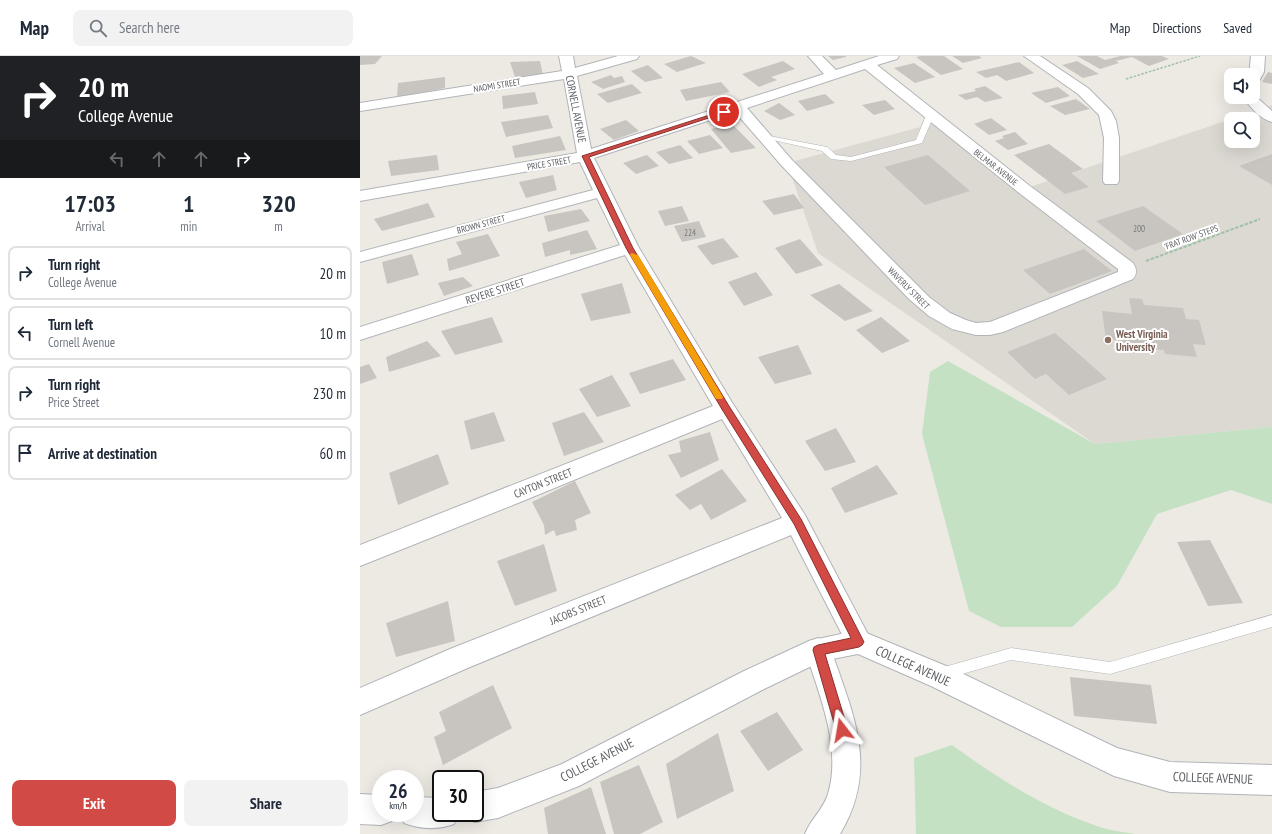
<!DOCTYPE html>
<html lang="en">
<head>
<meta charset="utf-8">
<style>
  body { margin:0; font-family:"PT Sans Narrow",sans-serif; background:#f2f2f3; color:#1f2937; height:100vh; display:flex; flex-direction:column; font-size:15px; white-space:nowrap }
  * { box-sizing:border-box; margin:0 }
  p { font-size:13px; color:#747a83 }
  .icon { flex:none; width:22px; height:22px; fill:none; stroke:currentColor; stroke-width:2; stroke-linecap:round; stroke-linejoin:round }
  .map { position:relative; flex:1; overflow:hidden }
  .panel { display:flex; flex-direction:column; background:#fff; width:360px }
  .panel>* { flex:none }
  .top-card { background:#202124; color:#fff; overflow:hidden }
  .tools { position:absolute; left:864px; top:12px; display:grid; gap:8px }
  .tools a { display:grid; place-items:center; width:36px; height:36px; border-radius:8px; background:#fff; box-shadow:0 4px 16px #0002; font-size:20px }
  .speed { position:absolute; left:12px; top:714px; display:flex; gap:8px; font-size:20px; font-weight:700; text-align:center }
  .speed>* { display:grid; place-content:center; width:52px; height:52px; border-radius:50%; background:#fff; box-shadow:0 4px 16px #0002; line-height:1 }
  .speed small { font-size:10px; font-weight:400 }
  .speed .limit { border:2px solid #111; border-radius:6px; background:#fff; color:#111 }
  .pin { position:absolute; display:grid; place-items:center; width:34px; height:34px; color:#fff; margin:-17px; border:2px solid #fff; border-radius:50%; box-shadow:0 1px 4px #0007 }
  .me { position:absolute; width:44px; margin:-22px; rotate:346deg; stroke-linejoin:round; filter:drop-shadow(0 0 3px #0008) }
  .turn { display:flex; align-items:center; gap:14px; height:84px; padding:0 12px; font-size:18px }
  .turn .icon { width:52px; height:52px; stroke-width:2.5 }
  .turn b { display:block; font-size:28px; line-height:34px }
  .lanes { display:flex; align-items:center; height:38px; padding:0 12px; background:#0003; justify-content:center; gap:20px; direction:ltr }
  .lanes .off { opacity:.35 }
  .eta { display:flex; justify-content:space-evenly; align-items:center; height:68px; text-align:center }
  .eta b { font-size:24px; font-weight:700; line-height:28px }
  .cta { display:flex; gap:8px; margin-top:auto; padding:8px 12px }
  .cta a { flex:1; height:46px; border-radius:8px; background:#d24a45; color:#fff; font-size:16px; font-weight:700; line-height:46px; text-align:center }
  .cta a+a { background:#f2f2f3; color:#1f2937 }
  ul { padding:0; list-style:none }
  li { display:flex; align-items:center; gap:12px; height:54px; margin:0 8px 6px; padding:0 4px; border:2px solid #e0e1e3; border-radius:8px }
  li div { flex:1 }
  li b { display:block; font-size:15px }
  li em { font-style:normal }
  header { display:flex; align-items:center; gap:24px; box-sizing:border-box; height:56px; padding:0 20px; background:#fff; border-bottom:1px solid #e0e1e3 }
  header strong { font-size:19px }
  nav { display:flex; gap:22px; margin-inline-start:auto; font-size:14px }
  .search { width:280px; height:36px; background:#f2f2f3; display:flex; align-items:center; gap:10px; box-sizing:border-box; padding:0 14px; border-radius:8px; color:#747a83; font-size:15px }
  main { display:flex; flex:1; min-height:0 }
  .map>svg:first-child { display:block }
  .education { fill:#dcd9d3 }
  .green { fill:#c5e1c4 }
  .building { fill:#c8c5c1 }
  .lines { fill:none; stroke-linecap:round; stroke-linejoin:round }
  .service-casing { stroke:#b1b4b8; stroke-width:1 }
  .minor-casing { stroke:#b1b4b8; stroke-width:2 }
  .tertiary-casing { stroke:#b1b4b8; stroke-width:2 }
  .path-far1 { stroke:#9ec1a7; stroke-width:1.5; stroke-dasharray:2.5 1.5; stroke-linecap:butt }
  .path { stroke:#9ec1a7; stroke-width:2; stroke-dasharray:3.5 1.5; stroke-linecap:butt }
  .service { fill:#fff; fill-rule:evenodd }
  .minor { fill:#fff; fill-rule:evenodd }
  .tertiary { fill:#fff; fill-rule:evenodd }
  .route { fill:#d24a45; stroke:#88302d }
  .slow { fill:#f59e0b }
  .education-dot { fill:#8d6e63; stroke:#fff; stroke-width:1.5 }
  .labels { text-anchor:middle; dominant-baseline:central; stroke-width:4; stroke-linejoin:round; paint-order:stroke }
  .far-street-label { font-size:9px; fill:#5c5f63; stroke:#fff }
  .number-label { font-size:9px; fill:#77787a }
  .street-label { font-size:11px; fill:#5c5f63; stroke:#fff }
  .education-label { font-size:11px; font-weight:bold; fill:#785e54; stroke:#fff; text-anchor:start }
  .near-street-label { font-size:13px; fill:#5c5f63; stroke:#fff }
</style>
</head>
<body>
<header>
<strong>Map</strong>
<div class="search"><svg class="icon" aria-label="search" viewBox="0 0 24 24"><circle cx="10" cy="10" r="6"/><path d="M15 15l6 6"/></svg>Search here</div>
<nav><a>Map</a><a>Directions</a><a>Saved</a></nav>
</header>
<main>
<section class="panel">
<div class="top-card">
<div class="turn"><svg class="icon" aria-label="right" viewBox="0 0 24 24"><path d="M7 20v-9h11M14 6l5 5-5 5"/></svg><div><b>20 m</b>College Avenue</div></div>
<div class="lanes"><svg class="icon off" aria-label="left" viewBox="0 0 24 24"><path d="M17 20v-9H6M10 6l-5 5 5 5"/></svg><svg class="icon off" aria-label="ahead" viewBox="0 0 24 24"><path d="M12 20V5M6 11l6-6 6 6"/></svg><svg class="icon off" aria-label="ahead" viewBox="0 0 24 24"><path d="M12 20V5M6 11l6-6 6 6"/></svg><svg class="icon" aria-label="right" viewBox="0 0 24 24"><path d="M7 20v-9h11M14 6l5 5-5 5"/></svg></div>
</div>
<div class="eta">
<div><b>17:03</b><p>Arrival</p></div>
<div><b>1</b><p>min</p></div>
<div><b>320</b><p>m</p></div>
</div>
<ul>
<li><svg class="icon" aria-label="right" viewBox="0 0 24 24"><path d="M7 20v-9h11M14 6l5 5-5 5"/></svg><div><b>Turn right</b><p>College Avenue</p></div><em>20 m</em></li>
<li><svg class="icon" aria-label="left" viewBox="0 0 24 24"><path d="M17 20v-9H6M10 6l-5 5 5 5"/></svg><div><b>Turn left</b><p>Cornell Avenue</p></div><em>10 m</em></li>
<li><svg class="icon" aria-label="right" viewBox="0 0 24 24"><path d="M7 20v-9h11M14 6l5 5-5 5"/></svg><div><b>Turn right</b><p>Price Street</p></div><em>230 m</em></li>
<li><svg class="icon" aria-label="arrive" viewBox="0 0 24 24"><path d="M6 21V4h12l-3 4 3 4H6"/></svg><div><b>Arrive at destination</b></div><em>60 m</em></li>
</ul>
<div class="cta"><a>Exit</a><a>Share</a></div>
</section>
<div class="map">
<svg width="912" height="778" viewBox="0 0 912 778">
  <rect width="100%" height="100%" fill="#edeae4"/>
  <path class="education" d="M912,49V371L735,388L458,197L427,107L579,66L664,133L871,63V85H893V63H872Z"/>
  <path class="green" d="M588,305L735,388L912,371V448L871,434L797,458L757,530L712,571H641L609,555L562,378L570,316Z
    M592,689C639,723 687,754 743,772C753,775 765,776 776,778H556L554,702Z"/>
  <path class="building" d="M0,0H22L15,8L0,9Z
    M331,0L346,7L317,16L304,8Z
    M468,0H486V1L473,4Z
    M561,0H584L603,13L581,19L556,1Z
    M592,0H619L622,2L603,7Z
    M717,0H737L745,4L760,0H802L809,3L789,10L772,1L756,5L759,7L740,13Z
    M180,5L183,19L155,21L150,6Z
    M423,5L435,13L411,21L417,24L399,31L382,18Z
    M717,5L739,18L723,22L702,9Z
    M659,6L674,17L646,25L637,19L626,22L616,16Z
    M554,7L575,21L555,27L534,12Z
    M288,9L303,22L285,26L271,15Z
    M908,16L912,17V28L902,26Z
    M251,19L254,22L262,20L265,26L243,33L231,26Z
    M85,21V32L37,42L38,27Z
    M361,26L370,36L326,45L320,34Z
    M272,28L282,37L248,47L237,38Z
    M625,30L643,42L625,46L617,41L606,44L598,39L616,35L614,33Z
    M698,31L710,40L686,47L671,37Z
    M175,36L178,48L143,53L142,40Z
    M465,38L475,47L447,55L438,45Z
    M716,43L730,53L705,59L690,50Z
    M525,44L535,53L514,59L502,49Z
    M419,47L435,59L420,64L404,55Z
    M188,59L193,72L146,81L141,66Z
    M631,62L647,74L629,79L614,68Z
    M266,64L279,75L254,84L240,73Z
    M372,68L396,92L371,97L351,73Z
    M655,76L668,88L648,94L635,85L644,82L642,80Z
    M350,79L363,92L339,98L327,85Z
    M200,80L206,94L155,102L152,90Z
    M689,88L723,113L711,117L729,131L705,138L654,99Z
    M320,89L333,102L309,108L296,96Z
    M912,98V129L879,110Z
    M77,99L79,114L31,120L28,105Z
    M287,99L299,110L276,118L263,107Z
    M568,99L610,135L565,149L524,111Z
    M193,119L197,134L166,142L159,126Z
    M434,138L444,152L414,159L402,145Z
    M68,147L75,161L22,175L14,163Z
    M322,150L329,165L305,170L298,155Z
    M783,150L823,178L775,195L736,165Z
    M221,153L230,165L188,176L184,160Z
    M339,165L346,181L322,186L314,170Z
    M227,174L237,193L210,199V194L185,201L182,187Z
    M128,178L140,200L89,215L87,203L102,198L96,186Z
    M363,182L379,201L352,209L337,190Z
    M440,183L463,209L436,218L415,192Z
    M724,193L752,215L690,238L663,214Z
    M52,198L59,219L27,228L22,206Z
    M396,216L413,239L384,250L368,226Z
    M103,221L113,230L84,240L78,227Z
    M262,227L271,257L231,265L221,238Z
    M479,228L513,255L485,265L450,239Z
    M769,242L782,243L784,249L823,252L826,263L839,264L846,289L833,288L837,301L805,298L804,294L779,292L780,297L760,296L758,284H746L742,255L772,258Z
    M132,261L143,286L95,299L81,275Z
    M521,261L550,285L522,297L496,274Z
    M695,277L747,323L709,339L686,318L675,323L647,296Z
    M67,285L81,300L29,316L26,301Z
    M438,289L452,318L415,328L398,301Z
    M313,303L326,324L280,338L269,317Z
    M9,308L17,322L0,328V311Z
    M252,319L271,350L237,361L219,333Z
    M134,356L145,385L111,394L104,365Z
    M224,356L244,386L204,400L192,367Z
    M476,372L496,406L465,415L445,385Z
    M350,376L359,404L321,422L308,399L321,396L319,385Z
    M78,398L89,428L38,449L29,417Z
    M517,409L538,438L485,457L471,432Z
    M362,413L387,445L351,464L341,448L330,454L315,439Z
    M215,425L231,457L215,464L217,474L196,480L194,474L185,479L184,469L172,446Z
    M850,484L883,547L848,550L817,486Z
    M184,488L197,535L155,550L137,505Z
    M88,545L95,585L36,601L26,567Z
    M710,621L791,629L797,668L714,660Z
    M133,629L152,672L83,709L74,681L86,675L79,656Z
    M417,656L443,694L408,715L380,675Z
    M358,677L374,735L317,763L306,708Z
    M279,709L303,766L280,778H254L240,726Z
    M231,731L246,778H188L184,752Z"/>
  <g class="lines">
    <g class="service-casing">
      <path id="service" d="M567,57L574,59L562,87L491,105L471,103L462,95L400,81L404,79L467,91L476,99L491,101L556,84Z
        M912,559V571L750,618L651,604L581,624L576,622L574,618L576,614L581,612L651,592L750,606Z"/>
    </g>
    <g class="minor-casing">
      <path id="minor" d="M199,0H213L215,12L258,0H279L277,3L217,20L231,93L464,18L448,0H462L476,14L519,0H539L537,3L517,9L670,130L773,207C777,213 777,218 773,223L643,276L630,279H616L592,273L569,260L549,243L422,110L375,56L234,102L279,192L373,348L445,459L512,586L508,594L499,598L490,594L431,479L110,611L0,659V632L90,593L422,462L362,363L158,447L0,510V489L353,350L265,199L0,284V271L260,189L237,142L0,206V196L233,134L220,106L0,145V135L217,97L204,23L0,55V47L202,15ZM505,13L658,136L758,213V216L630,266L616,267L606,264L590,257L569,241L432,104L387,52Z
        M664,0H680L728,32L751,55L756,65L759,82V125L757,128H745L743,125L744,82L739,59L718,38Z
        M891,0H905L904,16L898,27L893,28V19H889Z
        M893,38L912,55V66C900,63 890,51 883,41H893Z
        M458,582L467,585L471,594C494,660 519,713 480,778H445C450,764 463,754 468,738C482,691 459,638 445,594L449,585Z"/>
    </g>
    <g class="tertiary-casing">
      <path id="tertiary" d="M499,574L591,612L757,692L810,706L912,709V739L810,736L754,720L571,630L498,598L462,605L404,633L219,730L138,762L115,766L104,762L102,757H115V736L138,732L202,708L384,615L449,585Z
        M0,738L21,739V757H35L32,765L21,769L0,768Z
        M55,741L81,742V757H98L94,768C78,774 60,773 44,767L40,757H55Z"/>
    </g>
    <path class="path-far1" d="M766,23L840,0"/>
    <path class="path" d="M786,205L900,163"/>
    <use href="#service" class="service"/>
    <use href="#minor" class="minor"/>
    <use href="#tertiary" class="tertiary"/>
  </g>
  <path class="route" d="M362,55L367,56L229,101L273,192L369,350L441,463L504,586L502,589L499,591L465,598L488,674L486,679L482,680L478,679L476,674L453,594L454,591L458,589L491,582L434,468L363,355L266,192L222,100Z"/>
  <path class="slow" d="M271,197L278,199L363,341L362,343H356L270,199Z"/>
  <circle class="education-dot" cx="748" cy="284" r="4"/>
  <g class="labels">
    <g class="far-street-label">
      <text transform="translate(137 29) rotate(-9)">NAOMI STREET</text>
      <text transform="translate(189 107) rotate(-10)">PRICE STREET</text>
      <text transform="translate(636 111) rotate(38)">BELMAR AVENUE</text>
      <text transform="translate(121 168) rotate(-15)">BROWN STREET</text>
      <text transform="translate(831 181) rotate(-20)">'FRAT ROW' STEPS</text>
      <text transform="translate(549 232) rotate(45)">WAVERLY STREET</text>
    </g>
    <g class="number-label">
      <text x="779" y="172">200</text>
      <text x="330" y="176">224</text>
    </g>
    <g class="street-label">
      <text transform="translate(216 53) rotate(79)">CORNELL AVENUE</text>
      <text transform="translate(135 235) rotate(-18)">REVERE STREET</text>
      <text transform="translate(183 427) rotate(-22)">CAYTON STREET</text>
      <text transform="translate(218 554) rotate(-22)">JACOBS STREET</text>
    </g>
    <g class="education-label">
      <text x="756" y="278">West Virginia<tspan x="756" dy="13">University</tspan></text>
    </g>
    <g class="near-street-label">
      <text transform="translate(553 610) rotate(24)">COLLEGE AVENUE</text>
      <text transform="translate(237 704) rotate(-27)">COLLEGE AVENUE</text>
      <text transform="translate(853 722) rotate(2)">COLLEGE AVENUE</text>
    </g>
  </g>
</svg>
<div class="tools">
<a><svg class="icon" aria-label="sound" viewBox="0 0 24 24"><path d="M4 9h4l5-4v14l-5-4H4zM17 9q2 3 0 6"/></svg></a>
<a><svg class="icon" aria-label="search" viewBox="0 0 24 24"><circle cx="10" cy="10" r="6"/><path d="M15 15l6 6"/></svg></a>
</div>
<div class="speed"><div>26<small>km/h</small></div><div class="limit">30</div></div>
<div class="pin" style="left:364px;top:56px;background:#d93025"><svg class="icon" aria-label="arrive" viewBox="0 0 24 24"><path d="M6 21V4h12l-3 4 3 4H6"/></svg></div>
<svg class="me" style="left:482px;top:674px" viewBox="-20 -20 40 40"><path d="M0-17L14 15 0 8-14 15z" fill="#d24a45" stroke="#fff" stroke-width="4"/></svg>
</div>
</main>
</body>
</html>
